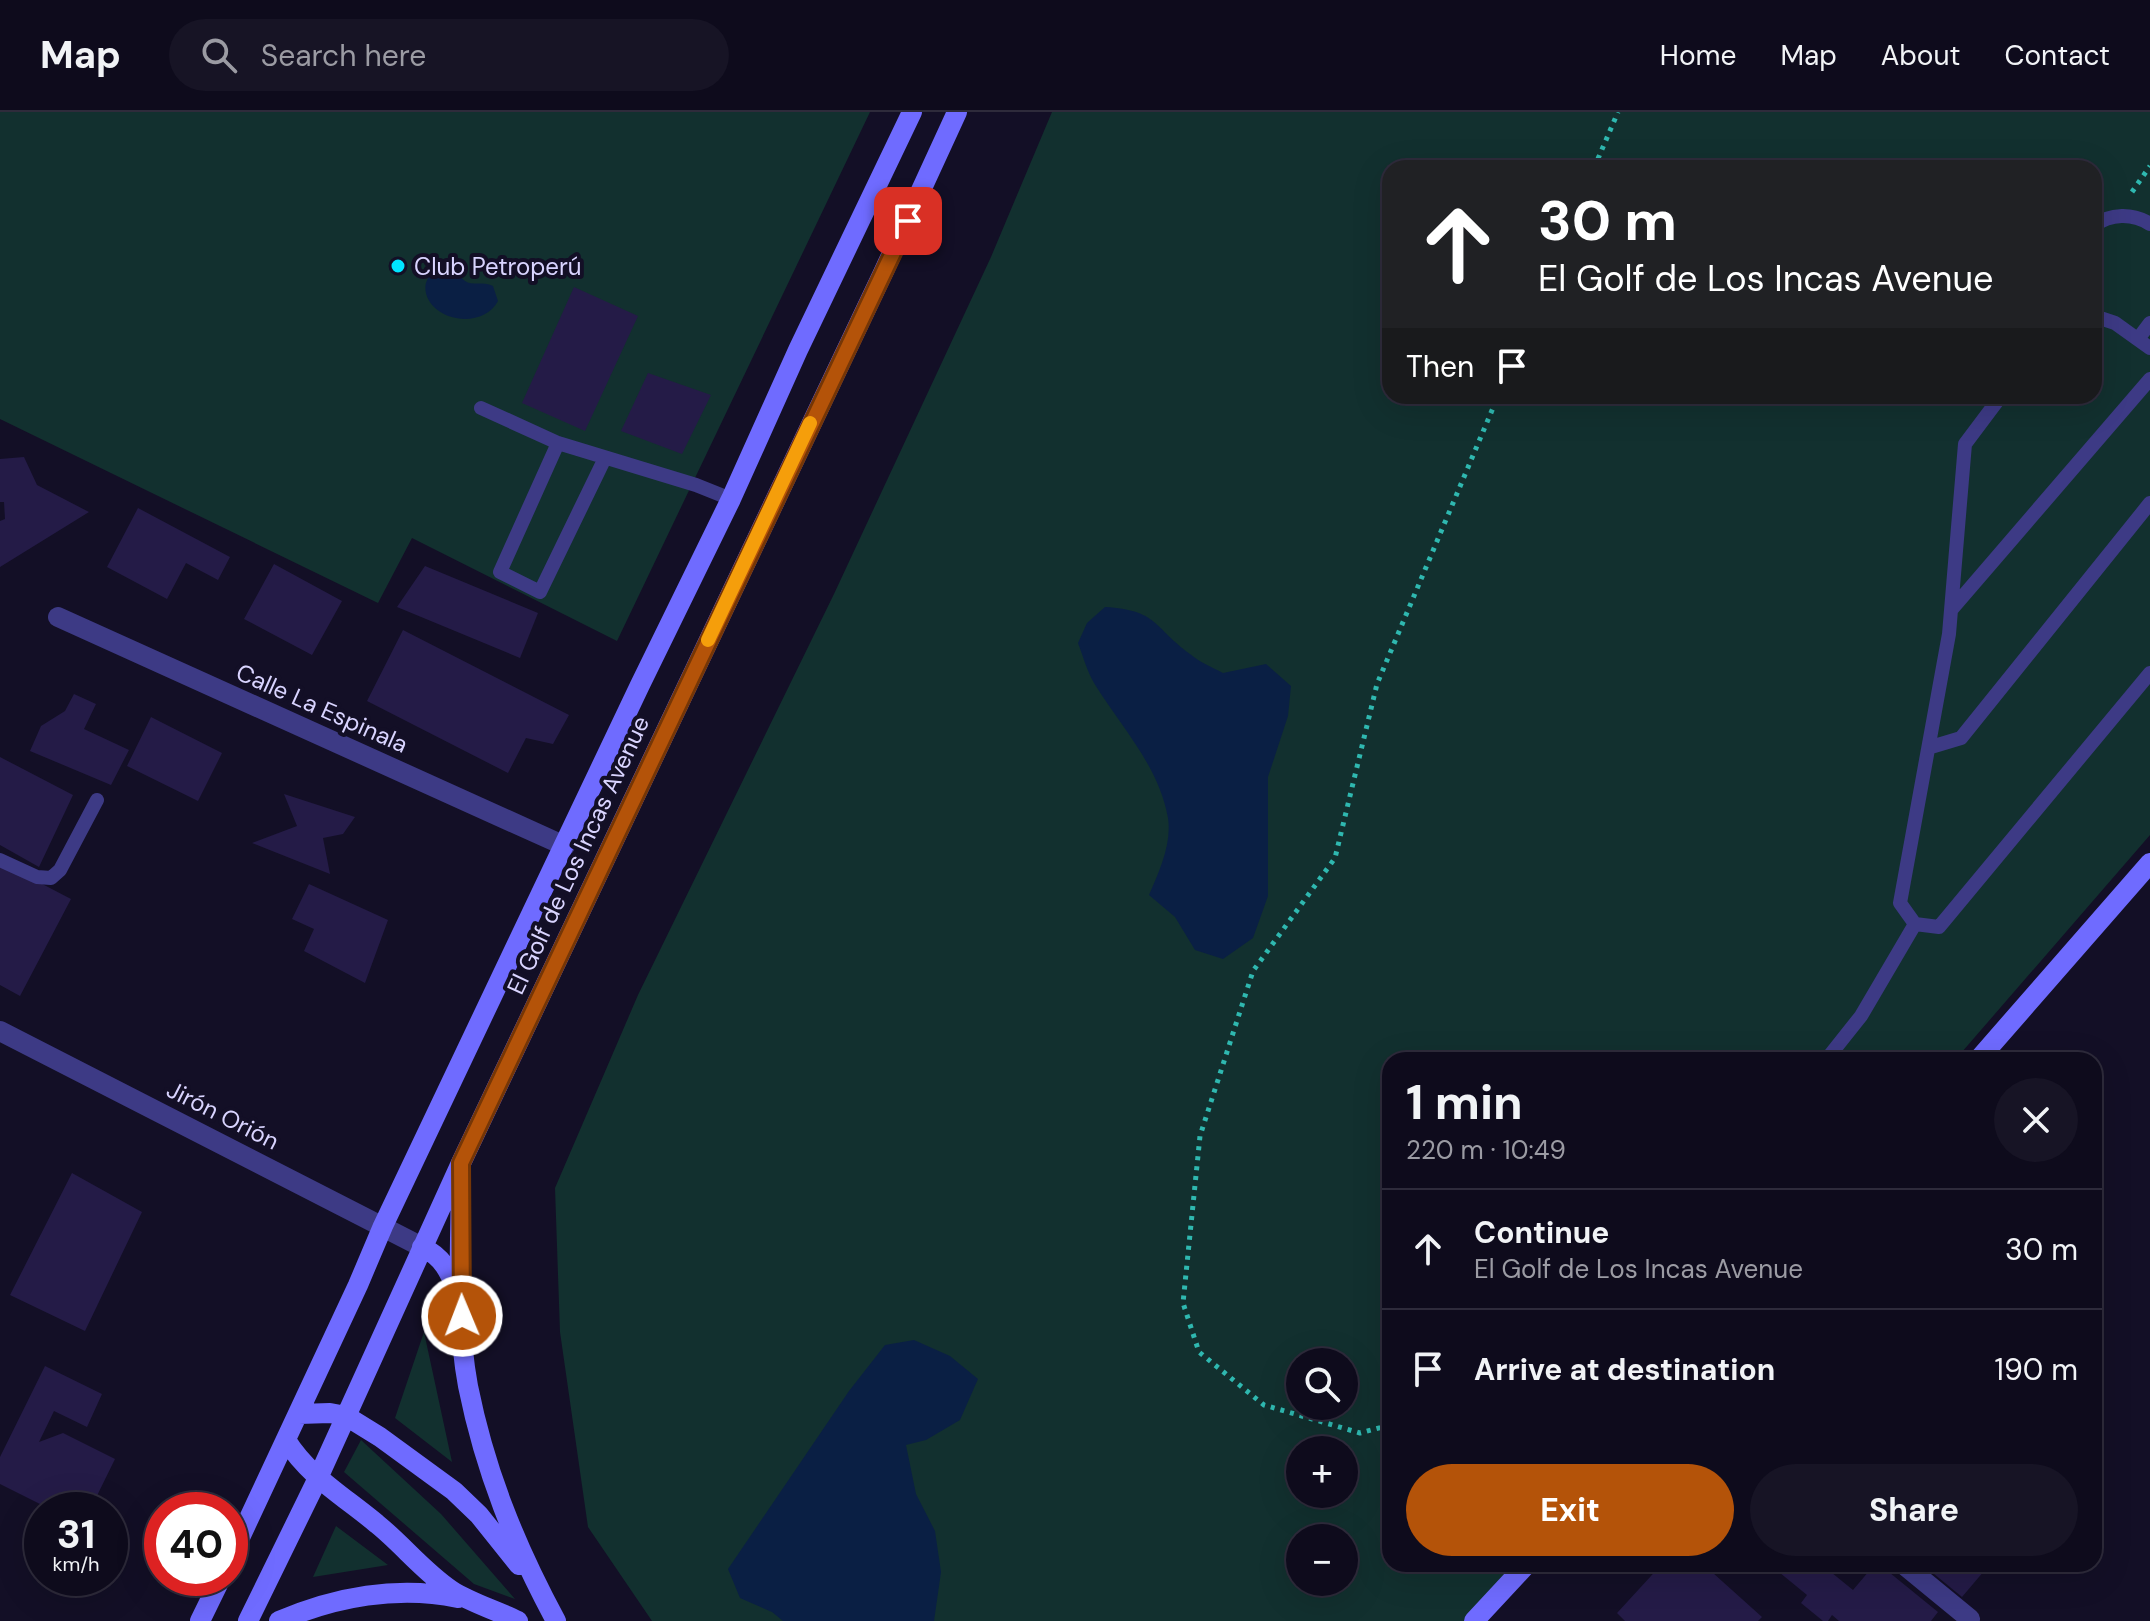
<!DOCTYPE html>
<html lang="en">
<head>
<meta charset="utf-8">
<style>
  body { margin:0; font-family:"DM Sans",sans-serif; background:#171425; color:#f1f3f6; height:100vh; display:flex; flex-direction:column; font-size:30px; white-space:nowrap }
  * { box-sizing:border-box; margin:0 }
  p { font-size:26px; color:#9b9ba3 }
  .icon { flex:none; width:44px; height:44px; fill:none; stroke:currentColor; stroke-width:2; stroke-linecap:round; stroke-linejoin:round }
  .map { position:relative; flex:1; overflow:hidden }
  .side { position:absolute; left:1382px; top:940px; width:720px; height:520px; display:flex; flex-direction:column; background:#0e0b1c; border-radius:24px; box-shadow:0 8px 32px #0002,0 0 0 2px #2e2b3b }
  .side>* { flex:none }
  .banner { position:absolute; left:1382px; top:48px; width:720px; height:244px; border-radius:24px; box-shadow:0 8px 32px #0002,0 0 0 2px #2e2b3b; background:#202124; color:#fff; overflow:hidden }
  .buttons { position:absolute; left:1286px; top:1236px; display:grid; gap:16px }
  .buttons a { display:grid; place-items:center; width:72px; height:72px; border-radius:50%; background:#0e0b1c; box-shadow:0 8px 32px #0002,0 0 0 2px #2e2b3b; font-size:40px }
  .speed { position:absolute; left:24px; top:1380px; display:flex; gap:16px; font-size:40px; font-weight:700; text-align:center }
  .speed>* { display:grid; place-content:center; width:104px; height:104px; border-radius:50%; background:#0e0b1c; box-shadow:0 8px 32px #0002,0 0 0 2px #2e2b3b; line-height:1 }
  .speed small { font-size:20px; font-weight:400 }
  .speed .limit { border:12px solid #d22; background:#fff; color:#111 }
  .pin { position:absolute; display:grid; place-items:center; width:68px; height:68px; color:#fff; margin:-34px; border-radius:16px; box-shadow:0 4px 12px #0006 }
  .me { position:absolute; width:88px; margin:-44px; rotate:359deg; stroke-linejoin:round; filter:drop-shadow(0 0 6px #0008) }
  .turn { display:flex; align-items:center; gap:28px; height:168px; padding:0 24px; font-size:36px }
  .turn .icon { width:104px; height:104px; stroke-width:2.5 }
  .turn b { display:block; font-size:56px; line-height:68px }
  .then { display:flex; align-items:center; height:76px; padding:0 24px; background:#0003; gap:16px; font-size:30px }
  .round { display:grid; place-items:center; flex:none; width:84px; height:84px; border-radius:42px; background:#171425 }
  .head { display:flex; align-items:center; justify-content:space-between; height:136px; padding:0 24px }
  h1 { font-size:48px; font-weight:700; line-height:60px }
  .primary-button { display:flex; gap:16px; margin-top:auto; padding:16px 24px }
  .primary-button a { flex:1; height:92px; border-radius:48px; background:#b45309; color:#fff; font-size:32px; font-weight:700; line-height:92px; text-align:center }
  .primary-button a+a { background:#171425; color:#f1f3f6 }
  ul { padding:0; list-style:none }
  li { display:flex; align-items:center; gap:24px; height:120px; padding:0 24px; border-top:2px solid #2e2b3b }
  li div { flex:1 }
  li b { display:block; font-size:30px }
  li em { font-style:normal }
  header { display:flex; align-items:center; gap:48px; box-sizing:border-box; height:112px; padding:0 40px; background:#0e0b1c; border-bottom:2px solid #2e2b3b }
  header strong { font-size:38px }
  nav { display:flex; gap:44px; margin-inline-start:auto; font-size:28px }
  .search { width:560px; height:72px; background:#171425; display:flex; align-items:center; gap:20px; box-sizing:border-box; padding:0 28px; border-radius:44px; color:#9b9ba3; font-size:30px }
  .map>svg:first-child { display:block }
  .green { fill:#12302f; fill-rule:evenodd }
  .water { fill:#0a1f44 }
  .building { fill:#241b47 }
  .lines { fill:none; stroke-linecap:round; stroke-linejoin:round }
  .path { stroke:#2fb8b0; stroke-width:5; stroke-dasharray:4 6; stroke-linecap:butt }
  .lane { stroke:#3d3a85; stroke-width:14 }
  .street { stroke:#3d3a85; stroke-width:20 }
  .secondary { stroke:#6f6bff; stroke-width:20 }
  .route-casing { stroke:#753606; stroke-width:20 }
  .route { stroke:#b45309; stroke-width:14 }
  .slow { stroke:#f59e0b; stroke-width:14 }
  .poi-dot { fill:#00e5ff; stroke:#130f26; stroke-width:3 }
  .labels { text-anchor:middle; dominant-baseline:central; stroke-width:8; stroke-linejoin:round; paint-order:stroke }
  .poi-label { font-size:24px; fill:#d9d4ff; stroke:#130f26; text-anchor:start }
  .street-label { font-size:24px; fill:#d9d4ff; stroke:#130f26 }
</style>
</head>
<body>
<header>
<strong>Map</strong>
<div class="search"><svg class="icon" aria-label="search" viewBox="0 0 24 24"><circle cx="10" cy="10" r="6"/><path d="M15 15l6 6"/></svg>Search here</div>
<nav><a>Home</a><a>Map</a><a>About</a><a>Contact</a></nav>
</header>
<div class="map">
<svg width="2150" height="1509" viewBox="0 0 2150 1509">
  <rect width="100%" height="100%" fill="#130f26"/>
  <path class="green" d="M0,0H870L617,529L412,426L378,491L0,307Z
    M1052,0H2150V723L1955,948H1390V1452H1515L1464,1509H652L588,1415L560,1220L555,1076L638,883L834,482L991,145ZM1390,56H2094V284H1390ZM1300,1250H1344V1294H1300ZM1300,1338H1344V1382H1300ZM1300,1426H1344V1470H1300Z
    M424,1220L452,1350L395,1306Z
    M361,1328L441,1402L515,1487L474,1472L344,1360Z
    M336,1414L388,1453L313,1465Z"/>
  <path class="water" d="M450,154C460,158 458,164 465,169C472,174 483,169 493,174L498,189C486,212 450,212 433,194C417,176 428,156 450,154Z
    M1105,495C1158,498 1153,515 1190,542C1199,550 1212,555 1223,561L1266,552L1291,574L1288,604L1268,665V784L1253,826L1223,847L1195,838L1175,805L1149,783C1159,760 1172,732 1168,706C1159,654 1121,615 1094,571C1087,559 1083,544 1078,531L1087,511Z
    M914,1228L950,1244L978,1267L960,1308L926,1328L906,1333L916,1382L935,1419L941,1460L934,1509H783L772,1500L740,1486L728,1457L849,1279L885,1233Z"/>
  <path class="building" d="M574,175L638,204L585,319L522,291Z
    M648,261L711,283L682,342L621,319Z
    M24,345L37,373L89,400L0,455V409L5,407L4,390H0V347Z
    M138,396L230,445L218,468L186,451L167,487L107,455Z
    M274,452L342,489L312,543L244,507Z
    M425,454L538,501L520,546L397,495Z
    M403,518L569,603L553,632L526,626L508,661L367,589Z
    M74,582L96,592L84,617L129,638L111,673L30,639L41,614L65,599Z
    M151,605L222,641L198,689L127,654Z
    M0,645L73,683L39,755L0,733Z
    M284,682L355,705L343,722L323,726L330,762L252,731L297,714Z
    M0,750L71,787L20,884L0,873Z
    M309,772L388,808L365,871L304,839L314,817L292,807Z
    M72,1061L142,1100L85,1219L10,1183Z
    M45,1254L102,1282L87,1315L54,1299L39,1330L63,1321L115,1347L90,1398H52L0,1372V1345Z
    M1662,1452H1703L1762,1505L1758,1509H1625L1617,1501Z
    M1769,1452H1821L1853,1478L1875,1452H1879L1938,1500L1931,1509H1839L1832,1503L1828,1509H1823L1801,1491L1807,1483Z
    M1922,1452H1990L1962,1485Z"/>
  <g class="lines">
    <path class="path" d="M1594,56L1618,0
      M2132,80L2150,54
      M1390,1313L1360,1321L1264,1293L1199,1240L1183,1191L1200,1024L1253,859L1335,746L1377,572L1498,284"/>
    <path class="lane" d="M2094,114C2110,101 2133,101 2150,112
      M2094,204L2115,211L2150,236
      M2138,227L2150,211
      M2001,284L1965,332L1949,522L1900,791L1915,812L1939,815L2150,561
      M481,296L558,331L696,373L731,387
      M558,331L500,460L540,480L605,346
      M1952,497L2150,267
      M1931,635L1961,626L2150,391
      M0,748L37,765L51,766L60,758L97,688
      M1826,948L1861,904L1915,812"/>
    <path class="street" d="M58,505L565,734
      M0,919L422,1135
      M1903,1452L1970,1507"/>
    <path class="secondary" d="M1978,948L2150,751
      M461,1059C461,1130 455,1204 468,1274C485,1359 515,1433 556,1509
      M422,1135C443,1145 449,1159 458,1180
      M299,1302L330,1301L346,1304L380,1325L454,1379L479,1403L519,1453
      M286,1328C309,1365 345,1385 377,1412C402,1432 424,1460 451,1478C471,1491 496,1498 518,1509
      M230,1447L358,1173L383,1114L640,573L731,387L798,238L912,0
      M200,1509L221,1466
      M248,1509L318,1366L461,1051L883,161L957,0
      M279,1509C335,1485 398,1473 458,1486
      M1474,1509L1527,1452"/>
  </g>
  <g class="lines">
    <g class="route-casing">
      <path id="route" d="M462,1204L461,1051L908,109"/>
    </g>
    <use href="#route" class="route"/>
    <path class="slow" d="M708,528L810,311"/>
  </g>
  <circle class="poi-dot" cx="398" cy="154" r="8"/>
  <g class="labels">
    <g class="poi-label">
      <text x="414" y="154">Club Petroperú</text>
    </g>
    <g class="street-label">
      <text transform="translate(322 596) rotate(24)">Calle La Espinala</text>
      <text transform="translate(578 743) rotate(-65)">El Golf de Los Incas Avenue</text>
      <text transform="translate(223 1003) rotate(27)">Jirón Orión</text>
    </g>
  </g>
</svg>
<div class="buttons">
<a><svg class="icon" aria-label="search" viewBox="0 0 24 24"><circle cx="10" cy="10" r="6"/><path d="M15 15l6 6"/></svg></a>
<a>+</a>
<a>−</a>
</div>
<div class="speed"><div>31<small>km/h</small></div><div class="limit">40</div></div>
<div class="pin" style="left:908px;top:109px;background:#d93025"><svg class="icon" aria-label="arrive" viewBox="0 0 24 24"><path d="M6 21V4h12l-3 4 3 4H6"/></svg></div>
<svg class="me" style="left:462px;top:1204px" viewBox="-20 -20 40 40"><circle r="17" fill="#b45309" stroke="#fff" stroke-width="3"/><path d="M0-11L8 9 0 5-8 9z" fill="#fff"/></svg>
<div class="banner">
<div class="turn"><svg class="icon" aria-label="ahead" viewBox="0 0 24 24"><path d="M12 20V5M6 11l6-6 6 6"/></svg><div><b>30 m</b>El Golf de Los Incas Avenue</div></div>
<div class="then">Then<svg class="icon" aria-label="arrive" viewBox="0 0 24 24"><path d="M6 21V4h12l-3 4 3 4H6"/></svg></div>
</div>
<section class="side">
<div class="head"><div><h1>1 min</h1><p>220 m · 10:49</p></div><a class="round"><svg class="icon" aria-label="close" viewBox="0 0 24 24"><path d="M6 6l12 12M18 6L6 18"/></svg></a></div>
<ul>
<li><svg class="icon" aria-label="ahead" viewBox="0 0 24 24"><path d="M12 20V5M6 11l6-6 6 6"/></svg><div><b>Continue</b><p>El Golf de Los Incas Avenue</p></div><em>30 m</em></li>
<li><svg class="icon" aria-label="arrive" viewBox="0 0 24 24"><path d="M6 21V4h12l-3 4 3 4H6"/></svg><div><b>Arrive at destination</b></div><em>190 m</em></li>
</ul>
<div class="primary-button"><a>Exit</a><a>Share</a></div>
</section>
</div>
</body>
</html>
